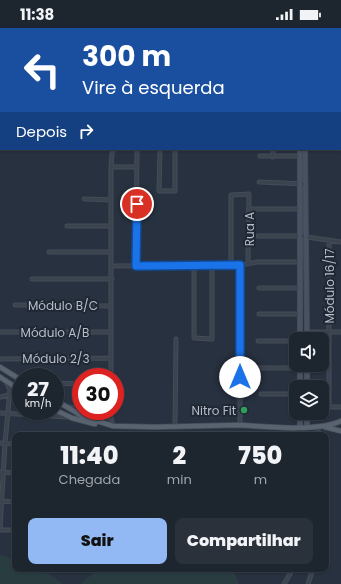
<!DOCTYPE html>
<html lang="pt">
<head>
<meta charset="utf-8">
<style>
  body { margin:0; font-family:Poppins,sans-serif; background:#2a313b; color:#f1f3f6; height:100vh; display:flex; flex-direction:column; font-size:15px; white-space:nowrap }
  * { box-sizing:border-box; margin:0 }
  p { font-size:13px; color:#a0a5aa }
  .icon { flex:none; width:22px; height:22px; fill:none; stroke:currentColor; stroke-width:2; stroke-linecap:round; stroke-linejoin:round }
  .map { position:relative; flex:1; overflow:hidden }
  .panel { position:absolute; left:12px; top:404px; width:317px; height:140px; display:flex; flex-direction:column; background:#1d252f; border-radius:8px; box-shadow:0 1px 3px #0004,0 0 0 1px #3b424b }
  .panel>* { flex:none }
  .hud { position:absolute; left:0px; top:0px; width:341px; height:122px; box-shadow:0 1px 3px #0004,0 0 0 1px #3b424b; background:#1a4fa0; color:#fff; overflow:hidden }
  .fabs { position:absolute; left:289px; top:304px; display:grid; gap:8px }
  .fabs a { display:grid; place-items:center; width:40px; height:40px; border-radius:8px; background:#1d252f; box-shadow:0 1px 3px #0004,0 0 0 1px #3b424b; font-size:20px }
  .speed { position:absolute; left:12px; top:340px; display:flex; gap:8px; font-size:20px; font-weight:700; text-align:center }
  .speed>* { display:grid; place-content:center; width:52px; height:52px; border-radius:50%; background:#1d252f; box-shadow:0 1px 3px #0004,0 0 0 1px #3b424b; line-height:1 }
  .speed small { font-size:10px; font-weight:400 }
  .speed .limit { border:6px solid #d22; background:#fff; color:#111 }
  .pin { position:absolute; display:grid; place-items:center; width:34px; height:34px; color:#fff; margin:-17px; border:2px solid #fff; border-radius:50%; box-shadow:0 1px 4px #0007 }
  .me { position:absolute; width:44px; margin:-22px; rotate:0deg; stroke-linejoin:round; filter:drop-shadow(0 0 3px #0008) }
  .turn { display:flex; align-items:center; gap:14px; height:84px; padding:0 16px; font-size:18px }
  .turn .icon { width:52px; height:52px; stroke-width:2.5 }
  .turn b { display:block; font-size:28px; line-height:34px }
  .then { display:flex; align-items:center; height:38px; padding:0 16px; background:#0003; gap:8px; font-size:15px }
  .eta { display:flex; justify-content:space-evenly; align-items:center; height:68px; text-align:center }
  .eta b { font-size:24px; font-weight:800; line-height:28px }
  .button { display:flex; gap:8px; margin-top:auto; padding:8px 16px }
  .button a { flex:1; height:46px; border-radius:8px; background:#92b9f3; color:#111; font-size:16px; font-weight:800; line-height:46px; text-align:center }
  .button a+a { background:#2a313b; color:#f1f3f6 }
  .status { display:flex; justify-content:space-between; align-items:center; height:28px; padding:0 20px; background:#1d252f; direction:ltr }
  .status svg { height:11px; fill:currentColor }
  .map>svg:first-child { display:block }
  .green { fill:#293d40 }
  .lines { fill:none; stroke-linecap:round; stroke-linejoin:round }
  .stream { stroke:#1a293c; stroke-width:1 }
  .street-casing { stroke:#444c58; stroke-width:5 }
  .secondary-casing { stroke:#444c58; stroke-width:6 }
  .primary-casing { stroke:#444c58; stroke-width:6 }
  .street { stroke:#3b434f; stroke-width:3 }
  .secondary { stroke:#495262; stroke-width:4 }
  .primary { stroke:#59626f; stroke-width:4.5 }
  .route-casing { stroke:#114b97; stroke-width:10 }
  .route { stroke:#1a73e8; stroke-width:7 }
  .leisure-dot { fill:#2e9e5b; stroke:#1f2834; stroke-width:1.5 }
  .labels { text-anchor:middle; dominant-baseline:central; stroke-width:4; stroke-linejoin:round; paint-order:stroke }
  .street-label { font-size:12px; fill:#b7bec9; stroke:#1f2834 }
  .poi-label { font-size:12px; fill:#b7bec9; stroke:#1f2834; text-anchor:end }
</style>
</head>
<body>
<div class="status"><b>11:38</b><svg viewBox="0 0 49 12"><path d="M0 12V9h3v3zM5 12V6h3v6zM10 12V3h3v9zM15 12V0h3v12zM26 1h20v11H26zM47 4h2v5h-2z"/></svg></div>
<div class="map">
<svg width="341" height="556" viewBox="0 0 341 556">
  <rect width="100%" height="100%" fill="#27313f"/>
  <path class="green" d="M0,526L15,532V541C40,541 43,541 63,556H0Z
    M99,541H233L239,556H80Z"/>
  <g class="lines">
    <path class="stream" d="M70,1L71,0
      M0,87L1,86"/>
    <g class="street-casing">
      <path id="street" d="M215,0V1
        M253,0V1
        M198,1V0
        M234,1V0
        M271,1V0
        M293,1V0
        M311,1V0
        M330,1V0
        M340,21H341
        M0,25L1,24
        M340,89H341
        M160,121L159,163H175V121
        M260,128H300
        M273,129V121
        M111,139H137
        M259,154L306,156
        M84,171L111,172
        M249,181H300
        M67,198H111
        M258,208H300L341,214
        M49,224H111
        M231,237V167L249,166L248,236
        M112,238L240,237L257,234H300
        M136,238L137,121
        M194,238V310L212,311V237
        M32,251H112
        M259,260H300
        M15,277L111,278
        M259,286H300
        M0,304H111
        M307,304H341
        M258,313H296
        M0,331L111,330
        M258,340H307
        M111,349V139L112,125L114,121
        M55,355L81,356
        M261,366H296
        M0,369L9,367
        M69,379L81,382
        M322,379H341
        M329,379V212
        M85,383L111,390
        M111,383V390L113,398
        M0,385L67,389
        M240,397V237
        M175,398L176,311
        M318,407V399
        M0,415L15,416
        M0,444L15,445
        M1,473L15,474
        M0,501L5,415L10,362L6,354
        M0,502H15
        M284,556L293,541
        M308,556L313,541"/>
    </g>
    <g class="secondary-casing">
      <path id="secondary" d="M300,121V311
        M305,121L307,311
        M300,337V359
        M307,337V359
        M300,385V399
        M307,385V399"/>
    </g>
    <g class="primary-casing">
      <path id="primary" d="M0,339L21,352
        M0,349L21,363
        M55,372L84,389L113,398L155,399L240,397C267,399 317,404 341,393
        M55,382L72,390L95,396
        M325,399L341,403"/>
    </g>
    <use href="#street" class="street"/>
    <use href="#secondary" class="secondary"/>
    <use href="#primary" class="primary"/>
  </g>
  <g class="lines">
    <g class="route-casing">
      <path id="route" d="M137,176L136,238L240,237V349"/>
    </g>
    <use href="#route" class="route"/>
  </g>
  <circle class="leisure-dot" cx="244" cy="382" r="4"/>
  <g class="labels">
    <g class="street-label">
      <text transform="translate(249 201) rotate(-90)">Rua A</text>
      <text transform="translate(329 258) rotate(-90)">Módulo 16/17</text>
      <text x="63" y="277">Módulo B/C</text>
      <text x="55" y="304">Módulo A/B</text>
      <text x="56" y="330">Módulo 2/3</text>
    </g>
    <g class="poi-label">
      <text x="236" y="382">Nitro Fit</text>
    </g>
  </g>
</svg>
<div class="fabs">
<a><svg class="icon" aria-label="sound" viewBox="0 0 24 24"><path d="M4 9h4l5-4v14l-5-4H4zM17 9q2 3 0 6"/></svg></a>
<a><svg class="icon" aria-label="layers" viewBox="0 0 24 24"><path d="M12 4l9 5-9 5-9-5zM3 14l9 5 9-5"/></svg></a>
</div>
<div class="speed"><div>27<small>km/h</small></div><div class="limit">30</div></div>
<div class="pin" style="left:137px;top:176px;background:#d93025"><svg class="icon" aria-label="arrive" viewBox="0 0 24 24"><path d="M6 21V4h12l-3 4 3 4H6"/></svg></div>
<svg class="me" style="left:240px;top:349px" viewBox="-20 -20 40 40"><circle r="19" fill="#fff"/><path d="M0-13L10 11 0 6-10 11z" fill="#1a73e8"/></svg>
<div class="hud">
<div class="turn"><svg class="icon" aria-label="left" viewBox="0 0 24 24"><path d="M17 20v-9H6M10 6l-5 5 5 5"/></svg><div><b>300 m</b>Vire à esquerda</div></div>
<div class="then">Depois<svg class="icon" aria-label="right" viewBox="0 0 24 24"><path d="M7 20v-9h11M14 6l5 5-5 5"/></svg></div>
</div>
<section class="panel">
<div class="eta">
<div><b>11:40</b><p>Chegada</p></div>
<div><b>2</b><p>min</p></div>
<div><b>750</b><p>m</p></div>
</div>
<div class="button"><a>Sair</a><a>Compartilhar</a></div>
</section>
</div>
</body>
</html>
